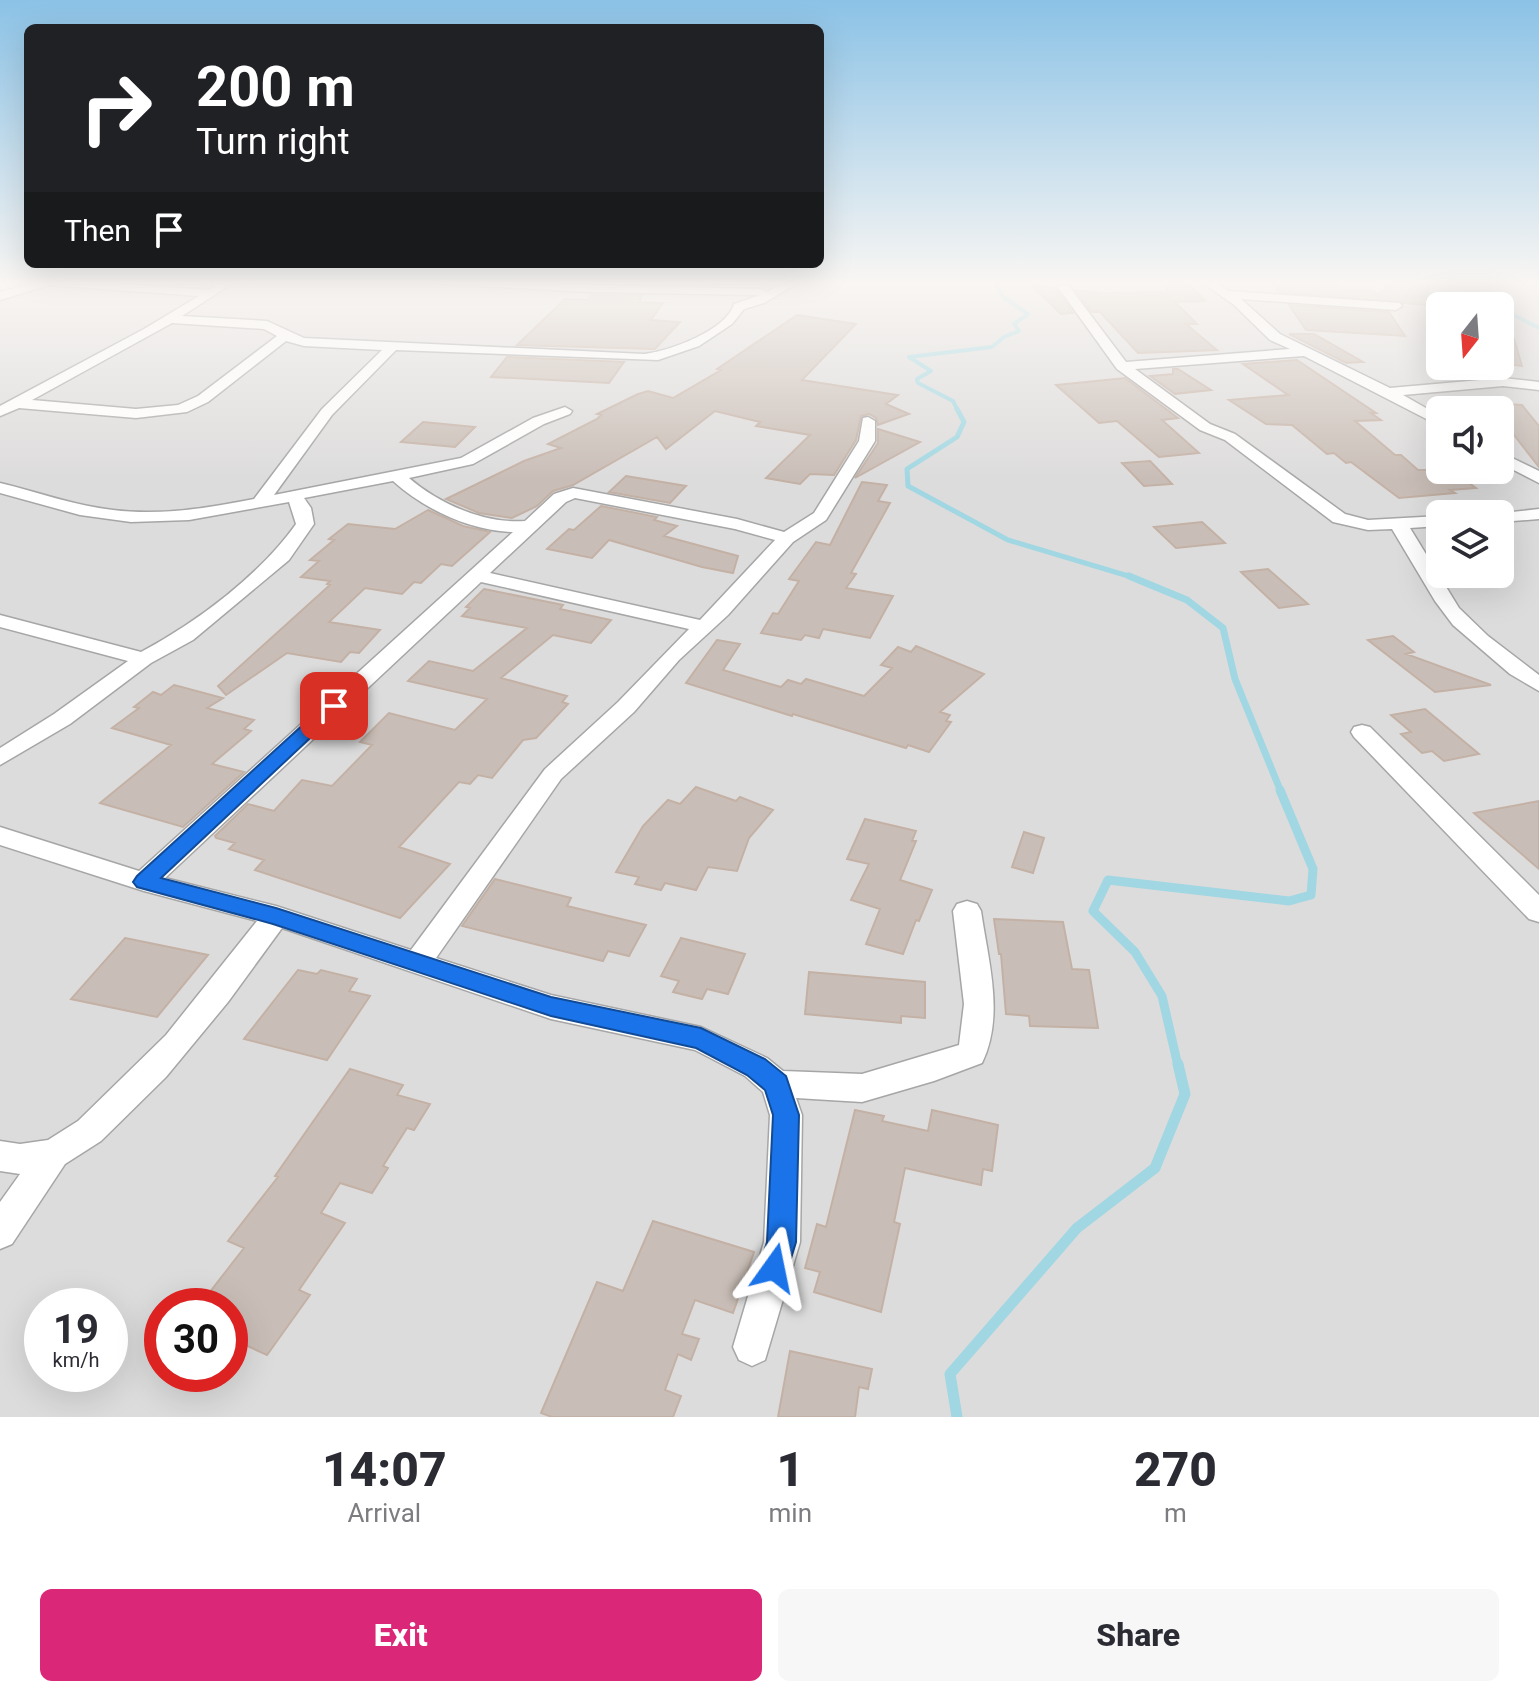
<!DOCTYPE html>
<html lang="en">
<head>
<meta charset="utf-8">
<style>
  body { margin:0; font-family:Roboto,sans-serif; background:#f7f7f7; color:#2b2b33; height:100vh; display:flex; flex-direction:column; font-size:30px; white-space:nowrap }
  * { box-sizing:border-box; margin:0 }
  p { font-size:26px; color:#7c7c81 }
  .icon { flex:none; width:44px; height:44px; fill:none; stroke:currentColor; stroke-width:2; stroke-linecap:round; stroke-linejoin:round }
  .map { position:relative; height:1417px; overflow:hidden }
  .panel { display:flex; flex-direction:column; background:#fff; flex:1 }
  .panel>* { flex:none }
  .banner { position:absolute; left:24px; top:24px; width:800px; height:244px; border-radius:12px; box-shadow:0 8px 32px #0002; background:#202124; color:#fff; overflow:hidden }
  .needle { width:52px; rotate:197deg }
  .controls { position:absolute; left:1426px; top:292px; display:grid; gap:16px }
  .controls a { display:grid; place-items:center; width:88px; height:88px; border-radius:12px; background:#fff; box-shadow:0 8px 32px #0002; font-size:40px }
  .speed { position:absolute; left:24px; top:1288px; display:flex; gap:16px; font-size:40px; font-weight:700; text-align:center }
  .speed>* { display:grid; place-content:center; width:104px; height:104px; border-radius:50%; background:#fff; box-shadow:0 8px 32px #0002; line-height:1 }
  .speed small { font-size:20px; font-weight:400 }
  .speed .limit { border:12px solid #d22; background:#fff; color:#111 }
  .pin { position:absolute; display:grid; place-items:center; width:68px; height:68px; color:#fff; margin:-34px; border-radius:16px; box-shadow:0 4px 12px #0006 }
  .me { position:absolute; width:88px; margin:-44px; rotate:12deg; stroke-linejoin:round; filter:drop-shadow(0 0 6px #0008) }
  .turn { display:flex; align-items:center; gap:28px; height:168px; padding:0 40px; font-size:36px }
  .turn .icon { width:104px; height:104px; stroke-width:2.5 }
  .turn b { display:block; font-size:56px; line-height:68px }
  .then { display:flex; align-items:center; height:76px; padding:0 40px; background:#0003; gap:16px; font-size:30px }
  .eta { display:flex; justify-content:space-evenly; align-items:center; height:136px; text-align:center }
  .eta b { font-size:48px; font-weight:800; line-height:56px }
  .button { display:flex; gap:16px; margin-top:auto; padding:16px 40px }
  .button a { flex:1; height:92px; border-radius:12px; background:#db2777; color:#fff; font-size:32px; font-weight:800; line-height:92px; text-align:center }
  .button a+a { background:#f7f7f7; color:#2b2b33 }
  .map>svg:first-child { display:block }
  .residential { fill:#dddcdc; fill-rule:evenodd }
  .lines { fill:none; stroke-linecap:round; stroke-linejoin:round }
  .stream-far4 { stroke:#a1d7e2; stroke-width:4 }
  .stream-far3 { stroke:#a1d7e2; stroke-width:5 }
  .stream-far2 { stroke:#a1d7e2; stroke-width:7 }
  .stream-far1 { stroke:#a1d7e2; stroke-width:9 }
  .stream { stroke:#a1d7e2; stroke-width:11 }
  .building { fill:#c9beb7; stroke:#c4b1a5; stroke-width:2 }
  .minor-casing { stroke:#a6a6a6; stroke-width:3 }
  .minor { fill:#fff; fill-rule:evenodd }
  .route { fill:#1a73e8; stroke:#114b97; stroke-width:2 }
</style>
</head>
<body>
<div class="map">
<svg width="1539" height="1417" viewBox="0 0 1539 1417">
  <rect width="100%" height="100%" fill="#f1ece4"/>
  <path class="residential" d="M0,281H1539V1417H0ZM1440,306H1500V366H1440ZM1440,410H1500V470H1440ZM1440,514H1500V574H1440ZM42,1306H110V1374H42ZM162,1306H230V1374H162Z"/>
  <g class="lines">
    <path class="stream-far4" d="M1372,281L1399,288
      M1419,292L1487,306
      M1500,308L1539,328
      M958,411L953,401L918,383L917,379L931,371L909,357L992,347L1004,337L1019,331L1014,324L1028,314L1003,297L996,285L1000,281"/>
    <path class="stream-far3" d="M957,409L964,422L957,437L907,469L908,486L1008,540L1135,578"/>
    <path class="stream-far2" d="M1129,576L1187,600L1223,628L1235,679L1281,792"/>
    <path class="stream-far1" d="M1178,1066L1162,996L1135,952L1093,911L1108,880L1289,901L1311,895L1313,869L1280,790"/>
    <path class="stream" d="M957,1417L950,1374L1077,1228L1155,1168L1185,1094L1178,1064"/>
  </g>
  <path class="building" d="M1167,281H1184L1204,299H1201L1204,301L1175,302L1197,324H1186L1217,350L1138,353L1100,312H1092L1075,290L1102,293L1164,292L1167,294Z
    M1272,281H1335L1342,290L1374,291L1376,295L1402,281L1429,284L1426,305L1279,292Z
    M1031,285L1055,288L1073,313L1061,314Z
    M592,295L642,296L639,302L663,303L651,320L680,322L655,349L517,345L565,299L588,300Z
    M1289,305L1389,312L1405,336L1306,330Z
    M1505,308L1522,366L1500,363V309Z
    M797,315L856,324L802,380L898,395L886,404L909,414L878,425L876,418L869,414L861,416L856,440L834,475L810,474L800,484L766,478L810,435L756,426L760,422L715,411L666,449L657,437L573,485L553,491L537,506L512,518L479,513L446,499L524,461L561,448L548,444L597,419L601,415L597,414L638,394L648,391L673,398L721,370L717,369Z
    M1289,334H1314L1363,362L1346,363Z
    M507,357L624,362L609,383L491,377Z
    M1297,360L1376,413H1371L1381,420L1355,421L1395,455H1401L1418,470H1450L1476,488L1450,490L1455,493L1399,498L1351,462L1346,463L1334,453L1327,454L1292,425L1266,424L1229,400L1288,395L1243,364Z
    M1173,369H1178L1211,390L1175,394L1150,376L1173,374Z
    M1125,378L1178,418L1162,420L1199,453L1159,457L1117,421L1099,423L1056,385Z
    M1489,403L1522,405L1539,426V467L1500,417V410H1494Z
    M423,422L475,427L455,447L401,442Z
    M878,429L920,442L855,478L878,443Z
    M1150,461L1172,484L1144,486L1122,463Z
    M626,476L686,486L670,503L609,492Z
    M862,482L887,485L878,501L890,503L851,573L856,574L846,588L893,596L870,638L823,629L819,638L805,635L801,640L761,633L773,613L778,614L799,581L789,579L816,542L830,545Z
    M601,506L657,517L654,520L677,526L664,536L738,556L733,573L702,567L609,540L592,558L547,549L569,529L574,530Z
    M428,510L463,526L490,532L452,566L441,564L421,583L414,582L402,594L365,588L329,622L380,630L359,653L350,652L341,662L287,653L226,695L218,686L330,585L327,584L330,581L301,577L319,561L310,560L334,540L329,539L348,524L395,529Z
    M1202,522L1225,543L1176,548L1154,527Z
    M1268,569L1308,604L1279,608L1241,572Z
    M484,589L563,605L560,609L611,620L591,643L553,635L501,678L567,696L562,702L568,704L536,738L523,740L492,778L478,775L470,784L459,782L399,847L450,864L400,918L255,870L264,860L229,849L235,843L216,838L215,836L248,804L274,811L302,780L332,786L372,745L360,742L389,713L455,730L487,699L408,681L429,661L473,671L527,628L462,616L470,608L466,607Z
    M1393,636L1414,652L1406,654L1491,685L1435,692L1368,640Z
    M717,640L740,644L723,670L781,687L788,680L801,684L806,679L864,696L892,668L881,665L898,647L911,652L916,646L984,674L940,712L950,715L946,721L951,722L929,752L908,745L906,748L793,714L792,716L686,683Z
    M174,685L223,698L207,708L254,720L244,729L251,731L212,764L244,772L183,827L100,803L171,745L112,728L139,708L134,707L153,692L161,695Z
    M1425,709L1479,754L1444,761L1432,751L1422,753L1401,734L1411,732L1391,715Z
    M696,787L736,801L740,797L773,810L749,838L737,871L708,867L696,890L665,883L661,890L635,884L639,877L616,872L643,826L668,800L680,804Z
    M1539,801V869L1474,813Z
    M865,819L916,831L912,841H916L900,880L932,890L919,921L916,920L903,954L866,944L880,909L851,900L869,864L847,859Z
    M1024,832L1044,838L1033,873L1012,867Z
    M495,879L571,898L567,906L646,925L629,956L608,951L603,961L462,926Z
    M994,919L1063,922L1072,969L1089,970L1098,1028L1030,1026L1029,1016L1006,1014L1001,954H999Z
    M125,938L208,955L157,1017L71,999Z
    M681,938L745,954L728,994L707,989L702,999L673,992L679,981L661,976Z
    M298,970L317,974L321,970L357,979L349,991L370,996L327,1060L244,1039Z
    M809,972L925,982V1018L901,1016V1023L805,1014Z
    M350,1069L403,1085L397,1095L430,1104L414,1130L407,1128L383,1166L388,1168L372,1193L340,1183L321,1213L345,1223L299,1290L310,1295L267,1355L230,1338V1306H199L244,1248L228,1241L278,1177L275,1176Z
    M855,1110L884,1116L882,1121L928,1131L932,1110L998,1125L992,1171L983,1169L981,1185L905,1168L894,1222L900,1224L881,1312L814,1292L820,1272L805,1268L817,1224L826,1227Z
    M653,1221L754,1252L733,1313L695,1300L682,1334L699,1339L691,1360L678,1354L665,1390L681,1396L673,1417H552L541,1413L597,1282L623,1291Z
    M790,1351L872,1369L868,1389L859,1387L855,1417H778Z"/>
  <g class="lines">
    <g class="minor-casing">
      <path id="minor" d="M29,281H78L209,290L224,281H236L182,316L267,321L304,338L644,354C669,351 726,331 734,304L760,295L588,292L442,284L436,281L761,289L767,292L787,281H801L764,303L744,309L732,324L699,346L658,360L396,350L332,415L274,495L461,458L533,418L565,407L572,411L570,414L544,424L473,464L409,478C439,504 485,524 525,521L554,494L573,488L737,519L784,532L814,513L859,441L863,418L868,417L875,421V441L826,520L793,542L728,615L679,660L634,712L561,779L436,958L551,995L701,1027L767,1058L783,1071L862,1074L959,1045L964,1004L953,911L957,904L967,901L977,904L981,911C988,960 1005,1016 982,1063L934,1081L862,1102L796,1098L802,1115L800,1242L765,1360L752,1366L739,1360L733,1347L764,1242L770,1115L763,1092L745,1076L695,1050L551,1019L282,928L228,1002L166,1077L101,1141L65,1164L12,1244L0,1249V1202L20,1174L0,1171V1141L20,1144L48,1140L78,1121L166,1035L257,921L144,891L0,845V827L139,871L513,532C470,531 424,509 393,481L304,498L311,508L314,524L289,560L193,640L151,663L70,724L0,765V748L54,714L128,661L0,627V615L141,652C197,622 260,575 296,524L289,502L189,520L131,522L80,515L0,493V483C38,492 75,506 113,510C160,516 208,508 254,499L322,409L382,350L304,346L286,341L208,402L187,412L136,418L19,408L0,416V406L144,329L199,296L49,285L0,300V292L31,284ZM172,323L264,329L277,336L198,396L178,405L136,409L32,400ZM575,498L735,529L775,540L700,620L490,573L566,502ZM481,582L689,629L618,702L545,769L411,950L276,906L165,878Z
        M1200,281H1212L1229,291L1400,303L1402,306L1396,310L1241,299L1280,334L1390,388L1503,378L1539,382V390L1503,386L1403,395L1440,416V426L1304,356L1135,369L1210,424L1235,434L1345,514L1368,520L1440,516V526L1410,528L1459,608L1488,636L1539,675V691L1510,674L1453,625L1435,601L1392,529L1368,530L1333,522L1225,440L1200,430L1117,369L1058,287L1068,285L1126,362L1290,349L1270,340L1233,304Z
        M1500,452L1539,471V483L1500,463Z
        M1539,509V519L1500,522V514H1493Z
        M1362,725L1370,727L1539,895V922L1529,919L1354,737L1351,732L1354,727Z"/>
    </g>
    <use href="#minor" class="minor"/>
  </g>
  <linearGradient id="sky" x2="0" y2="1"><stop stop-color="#8bc2e6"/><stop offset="0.59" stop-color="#f9f6f3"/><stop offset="1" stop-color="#f9f6f3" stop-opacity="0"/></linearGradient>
  <rect width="1539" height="479" fill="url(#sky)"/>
  <path class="route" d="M334,700L340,702L343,706L340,710L161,878L276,908L551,997L701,1028L765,1059L786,1076L799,1115L796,1242L785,1278L774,1283L764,1278L759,1268L767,1242L773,1115L765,1090L747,1075L696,1048L551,1016L273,924L137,887L133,882L137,876L328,702Z"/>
</svg>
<div class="controls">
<a><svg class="needle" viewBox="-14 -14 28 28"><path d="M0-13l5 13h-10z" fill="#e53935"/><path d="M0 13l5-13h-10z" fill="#7c7c81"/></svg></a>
<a><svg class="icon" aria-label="sound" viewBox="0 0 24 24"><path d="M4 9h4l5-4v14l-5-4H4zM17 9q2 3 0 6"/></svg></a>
<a><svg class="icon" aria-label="layers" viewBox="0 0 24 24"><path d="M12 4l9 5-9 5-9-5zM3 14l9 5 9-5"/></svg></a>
</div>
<div class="speed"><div>19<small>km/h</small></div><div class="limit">30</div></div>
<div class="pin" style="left:334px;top:706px;background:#d93025"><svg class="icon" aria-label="arrive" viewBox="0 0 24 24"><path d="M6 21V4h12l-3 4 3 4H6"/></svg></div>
<svg class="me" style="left:774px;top:1268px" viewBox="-20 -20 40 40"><path d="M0-17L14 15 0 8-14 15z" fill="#1a73e8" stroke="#fff" stroke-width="4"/></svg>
<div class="banner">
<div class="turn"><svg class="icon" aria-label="right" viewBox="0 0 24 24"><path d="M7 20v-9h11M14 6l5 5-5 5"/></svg><div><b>200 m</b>Turn right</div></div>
<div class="then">Then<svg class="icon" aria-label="arrive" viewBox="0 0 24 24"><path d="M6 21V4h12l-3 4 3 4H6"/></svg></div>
</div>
</div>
<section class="panel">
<div class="eta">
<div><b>14:07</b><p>Arrival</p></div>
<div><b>1</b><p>min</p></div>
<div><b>270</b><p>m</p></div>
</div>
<div class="button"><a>Exit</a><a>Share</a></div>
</section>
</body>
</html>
